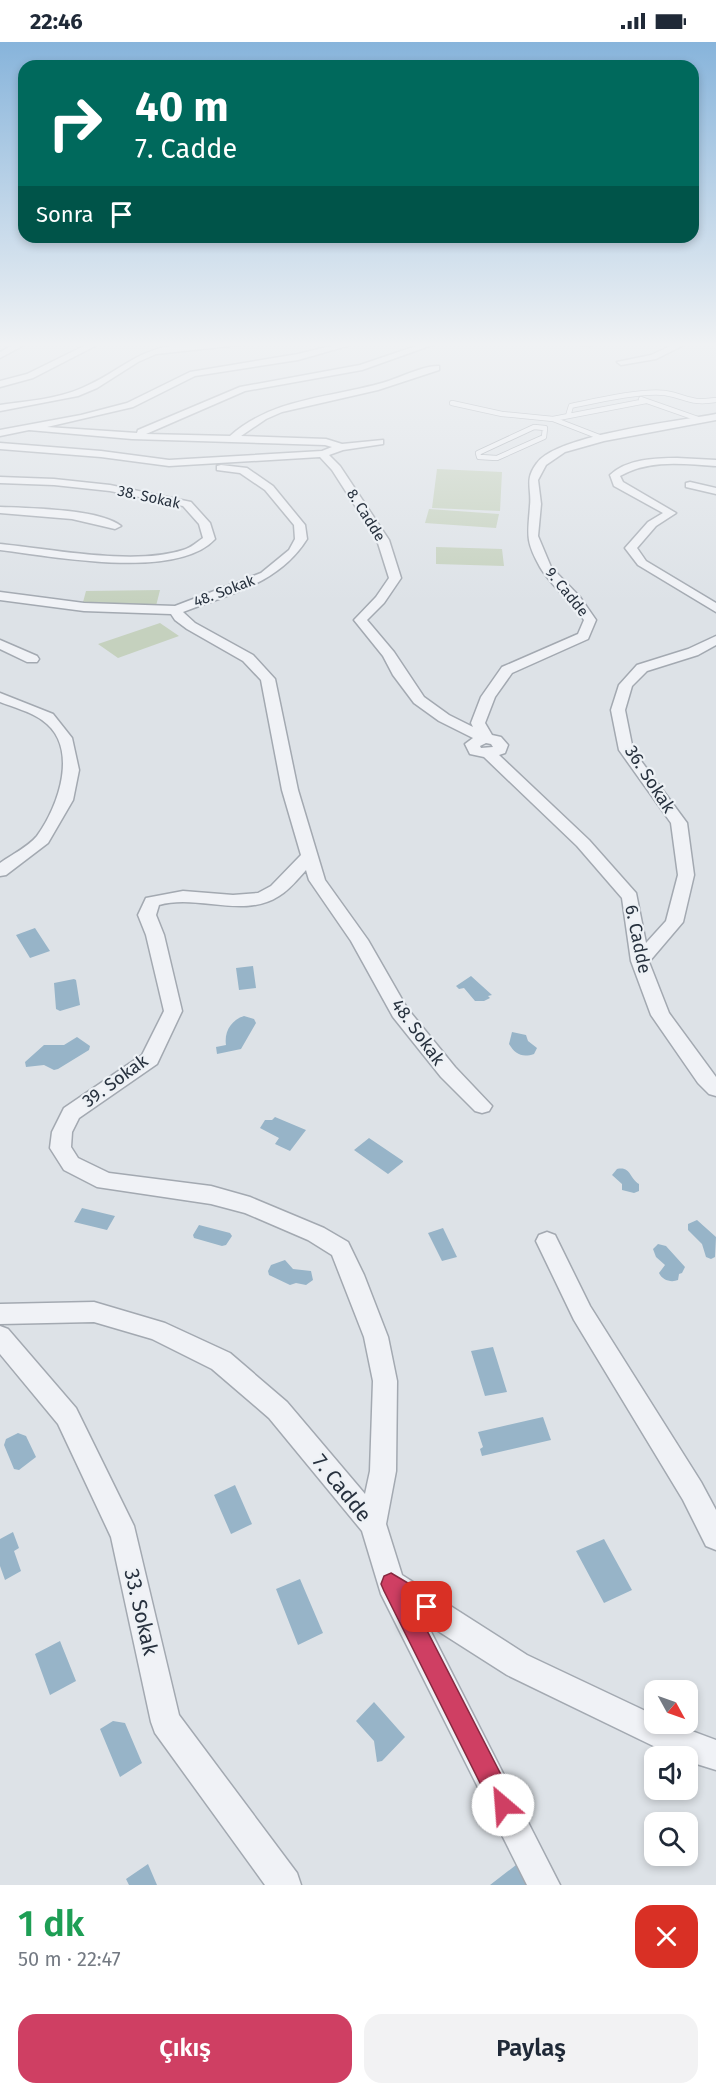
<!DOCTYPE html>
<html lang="tr">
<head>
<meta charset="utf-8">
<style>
  body { margin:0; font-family:"Fira Sans",sans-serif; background:#f2f2f3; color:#1f2937; height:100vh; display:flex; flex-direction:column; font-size:22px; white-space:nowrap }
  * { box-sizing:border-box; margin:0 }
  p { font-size:20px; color:#747a83 }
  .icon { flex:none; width:33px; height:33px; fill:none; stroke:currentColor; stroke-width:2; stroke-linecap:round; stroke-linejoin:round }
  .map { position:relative; height:1843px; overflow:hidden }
  .side { display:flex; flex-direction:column; background:#fff; flex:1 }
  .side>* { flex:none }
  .banner { position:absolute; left:18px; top:18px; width:681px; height:183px; border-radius:18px; box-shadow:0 3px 9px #0003; background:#00695c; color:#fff; overflow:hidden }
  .needle { width:39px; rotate:130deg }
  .buttons { position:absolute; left:644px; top:1638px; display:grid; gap:12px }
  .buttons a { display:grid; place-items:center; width:54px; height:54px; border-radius:12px; background:#fff; box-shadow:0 3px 9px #0003; font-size:30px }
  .pin { position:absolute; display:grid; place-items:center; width:51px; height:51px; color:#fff; margin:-26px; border-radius:12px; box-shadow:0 3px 9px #0006 }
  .me { position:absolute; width:66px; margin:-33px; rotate:333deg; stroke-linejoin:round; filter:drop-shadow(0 0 4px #0008) }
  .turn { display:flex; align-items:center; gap:21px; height:126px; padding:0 18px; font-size:27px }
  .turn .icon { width:78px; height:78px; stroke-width:2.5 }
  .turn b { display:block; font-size:42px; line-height:51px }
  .then { display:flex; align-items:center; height:57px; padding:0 18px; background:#0003; gap:12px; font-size:22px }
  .round { display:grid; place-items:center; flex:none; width:63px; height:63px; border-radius:18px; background:#f2f2f3 }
  .overview { display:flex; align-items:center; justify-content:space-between; height:102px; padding:0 18px }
  h1 { font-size:36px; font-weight:600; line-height:45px; color:#1e9e55 }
  .cta { display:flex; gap:12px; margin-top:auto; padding:12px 18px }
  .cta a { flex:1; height:69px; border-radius:18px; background:#cf3f63; color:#fff; font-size:24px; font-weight:600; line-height:69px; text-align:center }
  .cta a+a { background:#f2f2f3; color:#1f2937 }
  .status { display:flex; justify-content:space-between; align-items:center; height:42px; padding:0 30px; background:#fff; direction:ltr }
  .status svg { height:16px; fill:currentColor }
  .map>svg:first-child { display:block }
  .green { fill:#c5d1be }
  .water { fill:#97b4c8 }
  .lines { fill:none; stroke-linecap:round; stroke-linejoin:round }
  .service-casing { stroke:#a3a9b1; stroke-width:6 }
  .minor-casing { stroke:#a3a9b1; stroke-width:3 }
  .service { stroke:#f0f2f6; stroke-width:4.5 }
  .minor { fill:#f0f2f6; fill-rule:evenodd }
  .route { fill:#cf3f63; stroke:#872940; stroke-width:1.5 }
  .labels { text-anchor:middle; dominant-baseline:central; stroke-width:4.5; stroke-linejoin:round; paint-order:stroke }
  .far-street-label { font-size:15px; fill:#27313e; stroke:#edf1f5 }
  .street-label { font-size:18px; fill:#27313e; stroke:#edf1f5 }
  .near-street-label { font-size:21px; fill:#27313e; stroke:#edf1f5 }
</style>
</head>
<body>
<div class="status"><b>22:46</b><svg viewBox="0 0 49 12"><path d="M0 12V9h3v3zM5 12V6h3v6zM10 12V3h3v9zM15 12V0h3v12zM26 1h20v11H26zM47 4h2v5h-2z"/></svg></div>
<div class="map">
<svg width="716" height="1843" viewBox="0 0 716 1843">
  <rect width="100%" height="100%" fill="#dde2e7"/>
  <path class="green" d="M437,427L502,430L500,469L432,466Z
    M429,467L499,472L496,486L425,481Z
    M436,505L502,507L504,524L436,522Z
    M160,548L156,564H82L86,549Z
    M160,581L179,594L118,616L98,602Z"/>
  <path class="water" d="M35,886L50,909L30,916L16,893Z
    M253,924L256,946L239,948L236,926Z
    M471,934L492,953L488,954L490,956L484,959H475L464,946L459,947L456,944Z
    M74,937L76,938L80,963L60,969L56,967L54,941Z
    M244,974L254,977L256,981L241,1007L217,1012L216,1005L226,1003C224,990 231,978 244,974Z
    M512,990L526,993L528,999L537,1006L534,1012C522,1016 515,1012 509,1002Z
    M77,995L90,1004L89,1008L58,1027L54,1028L44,1023L26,1025L25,1020L44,1003H64Z
    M275,1075L306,1088L290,1109L275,1102L279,1096L260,1086L265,1078H272Z
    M369,1096L403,1119V1120L388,1132L354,1108Z
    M617,1127C631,1124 629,1136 639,1142V1149L634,1151L622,1148V1142L612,1133Z
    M82,1166L115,1174L107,1188L74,1180Z
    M697,1178L716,1195L715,1215L711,1217L706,1215L702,1202L688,1188V1182Z
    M199,1183L230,1191L232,1194L226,1203L222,1204L194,1196L193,1193Z
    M443,1186L457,1215L442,1219L428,1191Z
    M658,1202L666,1204L685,1225L682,1231L679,1232L678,1238C671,1241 662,1238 659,1231L665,1223L656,1215L653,1207Z
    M285,1218L293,1227L311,1229L313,1238L306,1243L296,1241L290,1243L269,1233L268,1229L271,1223Z
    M493,1305L507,1350L485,1354L471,1309Z
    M543,1375L551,1398L482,1414L480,1407L483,1405L478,1390Z
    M18,1391L26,1394L36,1415L19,1428L14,1427L4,1403L6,1397Z
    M235,1443L252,1482L231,1492L214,1453Z
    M13,1490L19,1506L14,1509L21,1529L5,1538L0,1524V1497Z
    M604,1497L632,1548L604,1561L576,1509Z
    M300,1537L323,1591L298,1603L276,1547Z
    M60,1599L76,1639L50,1653L35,1612Z
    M374,1660L405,1695L382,1719L377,1720L374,1699L356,1679Z
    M113,1679L125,1681L142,1721L120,1735L100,1687Z
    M148,1822L157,1843H129L126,1837Z
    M516,1823L528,1843H490Z"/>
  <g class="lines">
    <g class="service-casing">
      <path id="service" d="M641,357L701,378
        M452,361L502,372L553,377L646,359
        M568,374L571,364C595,359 642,348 665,351C688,355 690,362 716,358
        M553,377L602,396
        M534,385L545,386L544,395L497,416L479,415L478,411Z"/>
    </g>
    <g class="minor-casing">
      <path id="minor" d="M15,302H26L0,316V310Z
        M88,302H99L33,336L0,345V339L27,332Z
        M184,302H248L156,312L138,320L97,346L78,354L0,369V363C27,359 57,357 82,346C124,328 134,307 184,302Z
        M339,302H354L298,318L195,334L133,365L47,385L137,391L138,388L240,345L360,323L422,302H435L362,328L245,349L146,392L230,394C273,356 329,356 382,341C397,337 424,323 439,324V328L378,348L282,370L266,377L241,394L326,397L342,402L383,398V402L343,408L329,413L340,424L389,498L401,536L384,561L367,578L394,610L424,655L449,673L473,685L471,681L481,655L502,625L578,592L584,578C572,561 549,541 540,525C525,498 528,493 530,464C532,446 524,438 537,421C557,393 679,379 716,372V378L604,399L565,410L546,423L538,438L541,462L538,494L551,525L580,555L596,578L588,597L512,631L495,655L485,681L492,693L501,695L508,703L505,711L499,713L589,798L636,851L646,901L666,879L678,833L671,781L619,708L611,668L619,643L637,623L688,607L716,594V603L698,613L647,629L632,644L625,668L633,708L687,781L694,833L683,880L649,920L669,971L716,1035V1054L709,1052L698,1041L651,973L631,919L622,856L577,804L484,715L470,712L465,702L473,696L439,679L414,661L393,633L383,614L354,578L376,555L389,536L377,498L332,428L320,415L169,424L101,415L0,407V401L101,409L169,418L322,409L332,405L325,403L132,397L29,388L0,394V388L81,373L127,361L190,330L298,312ZM486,701L491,702L493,705L481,706L480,704Z
        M575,302H594L590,304Z
        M675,302H686L656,317L621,323L617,320L651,313Z
        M677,416L716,418V424C683,422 650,417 620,434L623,440L676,471L656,484L637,506L646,519L716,561V570L638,523L625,506L648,480L663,471L614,444L610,433C627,417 655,416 677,416Z
        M221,423L247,426L273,444L305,483L307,497C279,542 229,552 183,570L195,581L253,613L275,637L298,748L325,838L368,898L407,966L455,1025L492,1064L489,1069L482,1071L475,1069L441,1035L393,975L351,899L309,838L306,828C298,837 289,848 279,854C244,877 197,852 159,863L156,873L164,893L182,969L157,1022L79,1076L72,1090L71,1105L78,1116L109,1131L211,1144L250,1155L324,1186L348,1200L364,1233L388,1295L397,1339L396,1429L386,1482L402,1533L527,1613L654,1673V1682H673L716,1698V1728L687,1719V1714H674L507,1633L427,1582L560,1843H527L381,1552L362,1489L269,1376L212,1327L152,1297L94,1280L0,1282V1262L94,1260L165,1281L230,1311L287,1360L365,1452L370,1429L373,1339L364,1295L332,1213L308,1198L245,1171L211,1162L97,1145L64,1128L50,1106L52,1090L64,1066L142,1013L164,969L146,893L138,873L146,856L183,849L233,853L258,851L271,844L301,813L282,748L261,638L243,619L187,587L175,578L171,572L84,569L0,558V550L84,561L175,564L261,531L289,508L295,497L294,483L265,448L240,431L217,428V424Z
        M0,435L54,437L110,443L191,460L210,481L215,497C176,539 52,514 0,508V502C52,507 134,524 183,508C191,506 197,500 203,496L199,482L183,464L110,449L54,443L0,441Z
        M690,440L716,446V452L686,445V441Z
        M0,465C28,466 100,467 121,484L115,487L72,477L0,471Z
        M0,598L37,614L39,617L37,620H27L0,607Z
        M0,651L53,672L72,696L79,728L73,758L48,801L6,833L0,834V821C11,813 28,805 37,794C59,764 80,704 42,678C31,670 13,665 0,660Z
        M547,1190L555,1193L590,1264L701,1440L716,1468V1508L706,1504L683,1458L574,1278L536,1199L539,1193Z
        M0,1284L8,1287L76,1366L134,1484L179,1673L297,1831L301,1843H265L155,1691L151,1680L111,1495L58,1382L0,1312Z"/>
    </g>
    <use href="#service" class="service"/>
    <use href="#minor" class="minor"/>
  </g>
  <linearGradient id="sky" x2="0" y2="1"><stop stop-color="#87b4db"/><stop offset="0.54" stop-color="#f0f2f4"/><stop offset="1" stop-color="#f0f2f4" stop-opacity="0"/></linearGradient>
  <rect width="716" height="560" fill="url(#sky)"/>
  <path class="route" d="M391,1531L435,1557L438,1565L435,1573L427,1576L418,1571L512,1754L515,1763L512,1771L503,1775L495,1771L384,1549L381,1542L384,1534Z"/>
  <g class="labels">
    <g class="far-street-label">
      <text transform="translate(149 455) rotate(12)">38. Sokak</text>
      <text transform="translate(366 473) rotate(58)">8. Cadde</text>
      <text transform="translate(224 549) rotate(-21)">48. Sokak</text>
      <text transform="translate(567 550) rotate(51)">9. Cadde</text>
    </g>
    <g class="street-label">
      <text transform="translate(650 737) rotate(57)">36. Sokak</text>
      <text transform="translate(638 897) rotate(78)">6. Cadde</text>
      <text transform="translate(418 990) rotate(54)">48. Sokak</text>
      <text transform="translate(115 1039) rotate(-36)">39. Sokak</text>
    </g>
    <g class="near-street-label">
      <text transform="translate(342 1446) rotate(51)">7. Cadde</text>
      <text transform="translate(141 1570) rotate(77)">33. Sokak</text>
    </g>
  </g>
</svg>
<div class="buttons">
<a><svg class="needle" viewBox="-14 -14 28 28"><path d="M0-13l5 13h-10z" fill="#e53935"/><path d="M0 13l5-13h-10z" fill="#747a83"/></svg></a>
<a><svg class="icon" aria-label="sound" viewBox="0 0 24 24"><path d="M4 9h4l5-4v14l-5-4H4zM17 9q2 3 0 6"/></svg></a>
<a><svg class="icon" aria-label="search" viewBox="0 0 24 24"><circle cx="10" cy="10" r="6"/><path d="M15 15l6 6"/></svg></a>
</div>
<div class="pin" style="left:427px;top:1565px;background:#d93025"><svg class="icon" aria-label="arrive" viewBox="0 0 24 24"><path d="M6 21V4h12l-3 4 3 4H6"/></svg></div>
<svg class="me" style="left:503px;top:1763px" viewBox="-20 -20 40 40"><circle r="19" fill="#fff"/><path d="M0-13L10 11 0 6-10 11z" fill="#cf3f63"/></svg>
<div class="banner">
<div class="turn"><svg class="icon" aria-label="right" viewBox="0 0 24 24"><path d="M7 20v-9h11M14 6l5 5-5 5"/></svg><div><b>40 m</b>7. Cadde</div></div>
<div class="then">Sonra<svg class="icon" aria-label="arrive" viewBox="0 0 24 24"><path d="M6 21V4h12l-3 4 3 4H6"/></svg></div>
</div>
</div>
<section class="side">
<div class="overview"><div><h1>1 dk</h1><p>50 m · 22:47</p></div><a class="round" style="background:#d93025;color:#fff"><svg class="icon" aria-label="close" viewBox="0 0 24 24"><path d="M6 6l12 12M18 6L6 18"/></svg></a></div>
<div class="cta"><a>Çıkış</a><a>Paylaş</a></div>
</section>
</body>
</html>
